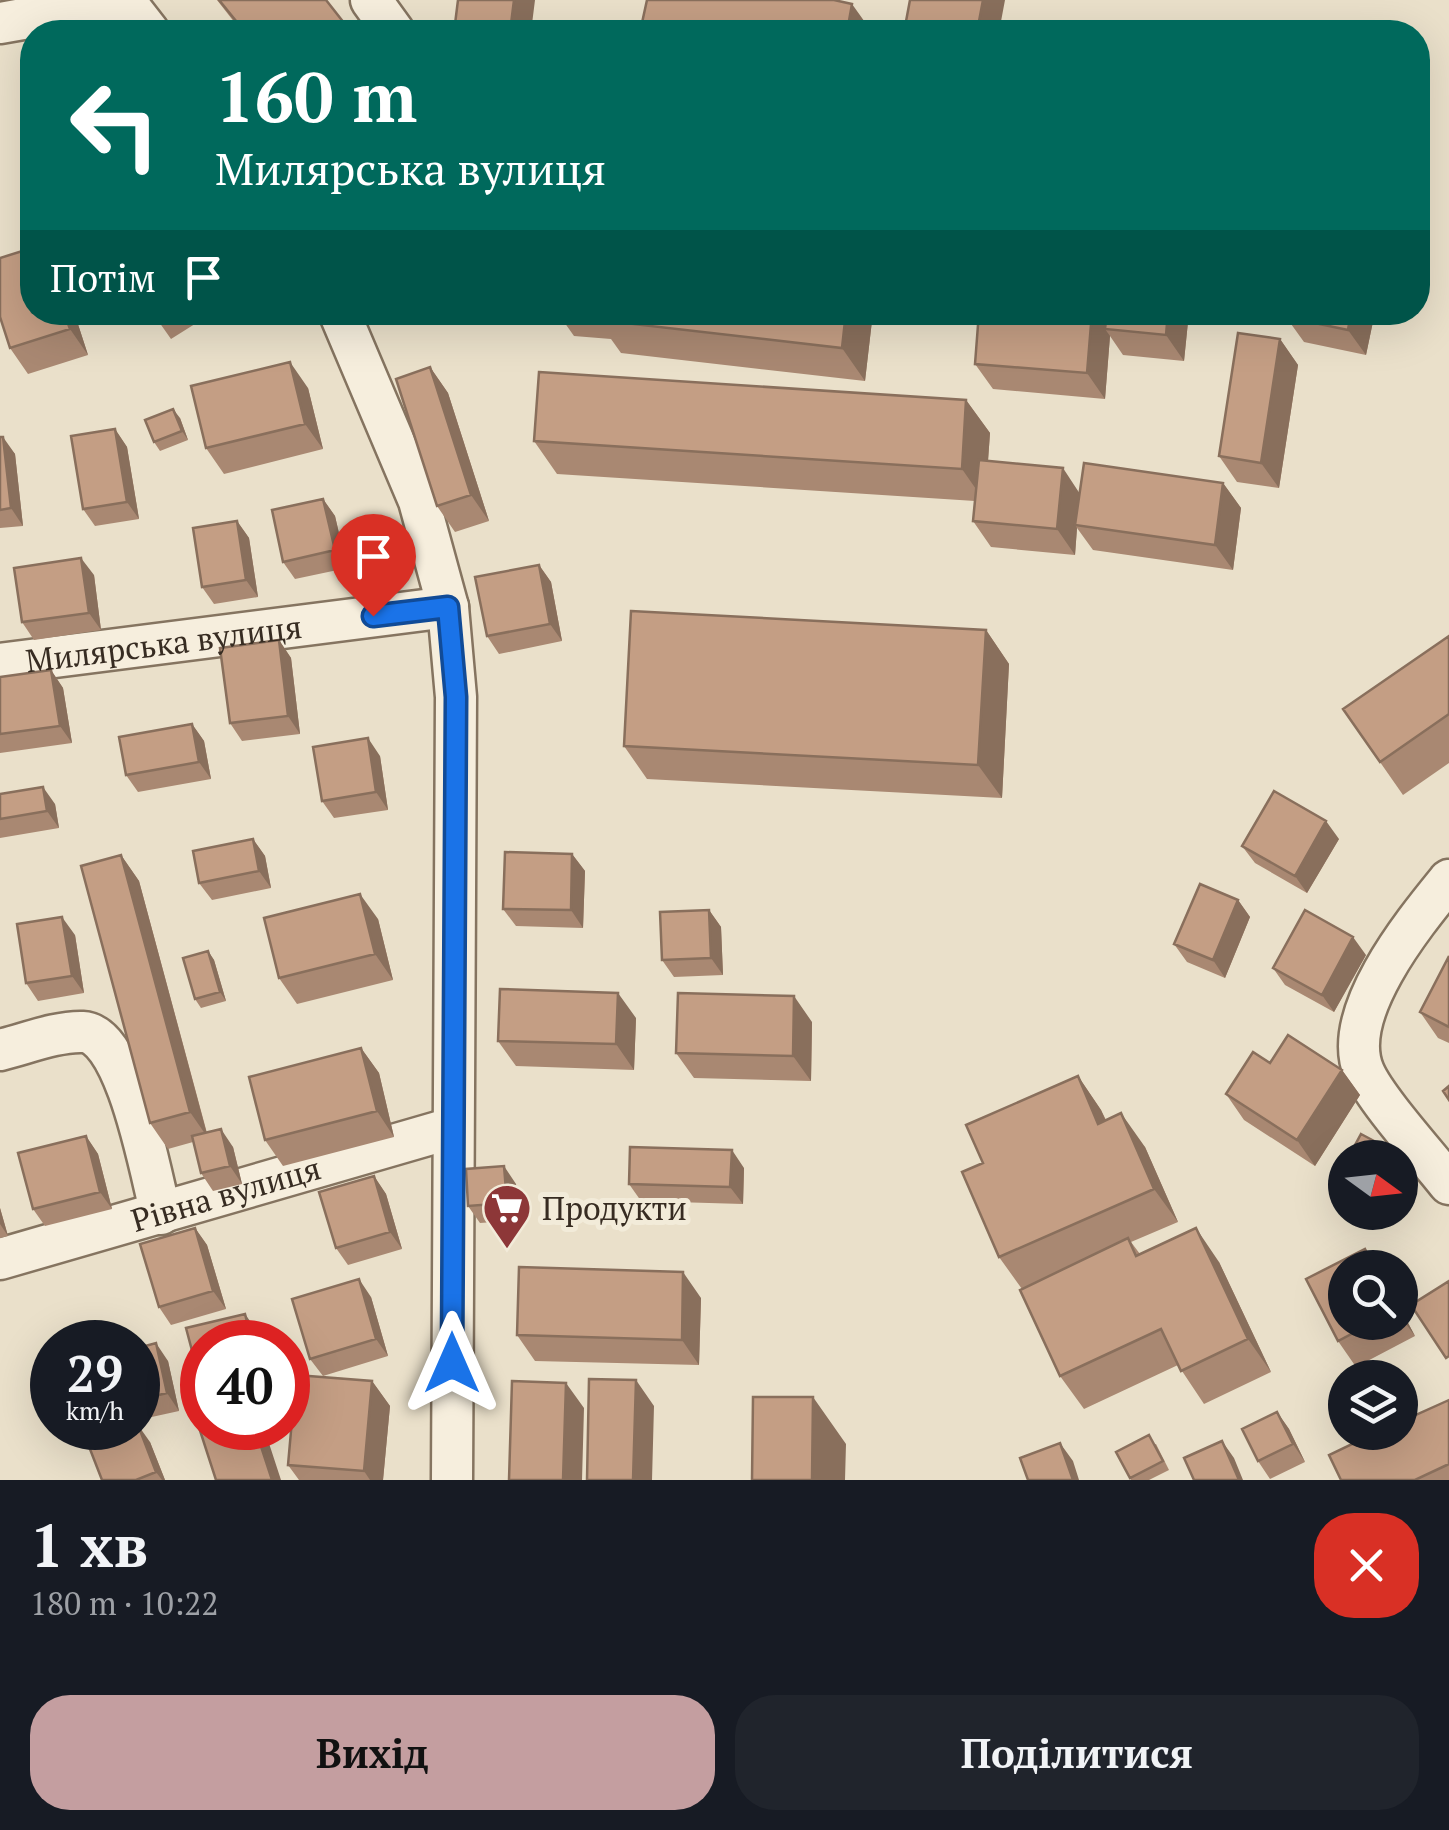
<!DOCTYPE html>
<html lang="uk">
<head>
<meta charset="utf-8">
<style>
  body { margin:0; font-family:"PT Serif",serif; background:#20242c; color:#f1f3f6; height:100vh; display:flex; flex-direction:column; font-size:38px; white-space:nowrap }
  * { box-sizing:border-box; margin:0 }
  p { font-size:32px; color:#9ea1a6 }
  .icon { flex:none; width:55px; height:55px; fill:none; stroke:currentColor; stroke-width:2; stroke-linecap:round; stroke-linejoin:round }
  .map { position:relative; height:1480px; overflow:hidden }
  .drawer { display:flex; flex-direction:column; background:#171b24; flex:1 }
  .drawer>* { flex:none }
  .guide { position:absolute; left:20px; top:20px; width:1410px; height:305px; border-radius:40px; box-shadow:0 10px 40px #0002; background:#00695c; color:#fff; overflow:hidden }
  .needle { width:65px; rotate:105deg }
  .buttons { position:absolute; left:1328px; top:1140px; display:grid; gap:20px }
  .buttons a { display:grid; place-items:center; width:90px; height:90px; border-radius:50%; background:#171b24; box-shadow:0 10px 40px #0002; font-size:50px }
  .speed { position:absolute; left:30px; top:1320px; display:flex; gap:20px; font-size:50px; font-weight:700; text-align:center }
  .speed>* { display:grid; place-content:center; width:130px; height:130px; border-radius:50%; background:#171b24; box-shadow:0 10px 40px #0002; line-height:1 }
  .speed small { font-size:25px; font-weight:400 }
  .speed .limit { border:15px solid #d22; background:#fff; color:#111 }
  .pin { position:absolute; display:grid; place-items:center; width:85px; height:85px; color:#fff; margin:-102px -42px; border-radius:50% 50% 50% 0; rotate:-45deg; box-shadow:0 0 10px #0007 }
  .pin .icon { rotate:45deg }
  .me { position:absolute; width:110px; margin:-55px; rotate:0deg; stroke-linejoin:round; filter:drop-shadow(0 0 8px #0008) }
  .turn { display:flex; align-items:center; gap:35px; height:210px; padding:0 30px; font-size:45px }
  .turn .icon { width:130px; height:130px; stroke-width:2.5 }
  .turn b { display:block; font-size:70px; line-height:85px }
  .then { display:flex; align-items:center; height:95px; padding:0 30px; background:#0003; gap:20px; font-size:38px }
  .round { display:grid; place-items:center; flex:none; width:105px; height:105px; border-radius:40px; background:#20242c }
  .summary { display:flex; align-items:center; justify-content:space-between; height:170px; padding:0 30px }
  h1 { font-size:60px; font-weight:600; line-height:75px }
  .cta { display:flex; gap:20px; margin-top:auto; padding:20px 30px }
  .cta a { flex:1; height:115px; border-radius:40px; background:#c49ea0; color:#111; font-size:40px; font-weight:600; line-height:115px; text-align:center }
  .cta a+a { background:#20242c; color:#f1f3f6 }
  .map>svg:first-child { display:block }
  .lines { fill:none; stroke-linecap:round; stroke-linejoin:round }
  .minor-casing { stroke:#857460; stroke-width:45 }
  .minor { stroke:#f6eedd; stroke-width:40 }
  .wall { fill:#a98872 }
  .shaded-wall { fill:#896f5c }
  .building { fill:#c49e84; stroke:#896f5c; stroke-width:2.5 }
  .route-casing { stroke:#114b97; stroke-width:25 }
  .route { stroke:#1a73e8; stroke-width:18 }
  .labels { text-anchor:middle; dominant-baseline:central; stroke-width:10; stroke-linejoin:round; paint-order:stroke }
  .street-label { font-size:32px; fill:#372c22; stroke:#f2ebd9 }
  .poi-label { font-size:32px; fill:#372c22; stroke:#f2ebd9; text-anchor:start }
</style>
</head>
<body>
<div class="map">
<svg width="1449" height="1480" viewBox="0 0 1449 1480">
  <rect width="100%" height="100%" fill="#eae0ca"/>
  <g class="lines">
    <g class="minor-casing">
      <g id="minor">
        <path d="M124,0L149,32"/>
        <path d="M371,0L394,32"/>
        <path d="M0,23L125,1"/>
        <path d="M339,312L419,501L448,607L456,697L452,1480"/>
        <path id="s1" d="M0,664L448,607"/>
        <path d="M1449,880C1414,923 1339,1014 1364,1072C1376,1100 1428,1157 1449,1184"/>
        <path d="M0,1050C25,1044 57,1031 83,1032C127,1034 151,1177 161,1214"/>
        <path id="s2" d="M0,1259L452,1128"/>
      </g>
    </g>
    <use href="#minor" class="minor"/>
  </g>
  <path class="wall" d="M217,0H326L351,32H242Z
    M74,312L88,355L28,374L10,348Z
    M152,312H214L171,339Z
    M557,312H873L865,381L621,353L611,339L574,336Z
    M1099,312L1106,323L1189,312L1184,361L1123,355L1110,336L1105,399L993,389L975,364Z
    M1287,312H1375L1366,355L1304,342L1286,317Z
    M1280,339L1298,365L1279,488L1237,482L1219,456Z
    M430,367L448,393L489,521L455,532L437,506Z
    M308,388L323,449L224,474L206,448Z
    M966,400L990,433L988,461L1080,493L1223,483L1241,508L1233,570L1093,550L1077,528L1075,555L991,547L973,521L975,501L557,474L534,441Z
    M180,418L188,440L160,451L154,442Z
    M115,429L127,447L139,519L95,526L83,509Z
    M0,437L15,454L23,526L0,528Z
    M323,499L335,516L347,568L295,579L283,562Z
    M237,521L249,538L258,597L214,604L202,587Z
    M539,565L551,582L562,641L499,654L487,636Z
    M94,575L101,630L34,640L22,622Z
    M986,630L1009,664L1002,798L647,779L624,746Z
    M1449,636V763L1403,795L1343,709Z
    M279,640L291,658L300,734L242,741L230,723Z
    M51,670L63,688L72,743L0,753V677Z
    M192,724L204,741L211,779L138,792L126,775Z
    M380,756L388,810L334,818L322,801Z
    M0,794L55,804L59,828L0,838Z
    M253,839L265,856L271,888L212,900L199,883Z
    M1339,839L1307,893L1255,863L1242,846Z
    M572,854L585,871L583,928L516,926L503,909Z
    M121,855L139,881L207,1133L233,1147L242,1184L213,1191L201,1173L193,1142L168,1149L150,1123Z
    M1238,900L1250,917L1225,978L1187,962L1174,944Z
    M709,910L721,927L723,975L674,977L662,960Z
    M378,919L393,980L297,1004L279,978Z
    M75,935L84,993L38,1001L26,983Z
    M208,951L214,960L226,1001L201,1008L195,999Z
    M1366,955L1334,1012L1285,985L1273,968Z
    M1449,956V1043L1438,1038L1420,1012Z
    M636,1018L634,1070L516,1066L498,1041Z
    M812,1022L811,1081L694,1078L676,1053Z
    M361,1048L379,1073L394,1137L283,1166L265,1140Z
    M1270,1063L1342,1070L1360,1095L1315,1166L1244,1120L1226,1094Z
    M1078,1076L1101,1110L1106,1120L1145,1147L1178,1222L1131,1242L1140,1254L1219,1262L1271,1372L1204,1404L1178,1365L1084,1409L1060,1376L1022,1289L999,1257L983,1163Z
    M86,1136L98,1154L112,1209L45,1226L33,1209Z
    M1345,1164V1204L1333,1186Z
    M744,1168L743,1204L641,1201L629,1184Z
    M374,1176L386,1194L402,1249L348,1265L336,1248Z
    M516,1184L519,1220L480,1223L468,1206Z
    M0,1208L8,1236L0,1238Z
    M1361,1212H1395L1387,1227Z
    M195,1228L207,1245L226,1309L171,1325L159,1307Z
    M371,1297L388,1356L323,1376L310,1359Z
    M701,1298L699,1365L535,1361L517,1335Z
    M1400,1308L1415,1336L1356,1367L1338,1341L1345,1322H1400Z
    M138,1348L168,1361L179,1411L138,1420Z
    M372,1381L390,1406L383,1480H299L288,1465Z
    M1449,1400V1480H1341Z
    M1277,1412L1289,1429L1305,1462L1270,1479L1258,1461Z
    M150,1442L165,1480H102Z
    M1156,1444L1169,1470L1149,1480H1131L1116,1452Z"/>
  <path class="shaded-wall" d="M514,0H535L531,32H510Z
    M983,0H1005L999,32H977Z
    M852,4L872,32H847Z
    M64,312H74L88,355L70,329Z
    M846,312H873L865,381L842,348Z
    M1092,312H1099L1111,330L1105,329L1110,336L1105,399L1087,373Z
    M1168,312H1189L1184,361L1166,335Z
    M1351,312H1375L1366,355L1348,330Z
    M1280,339L1298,365L1279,488L1261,463Z
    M290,362L308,388L323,449L305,424Z
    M430,367L448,393L489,521L471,495Z
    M966,400L990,433L985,502L962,469Z
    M173,409L180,418L188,440L182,431Z
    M115,429L127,447L139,519L127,502Z
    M3,437L15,454L23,526L11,508Z
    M1063,468L1080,494L1075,525L1077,528L1075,555L1057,529Z
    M1223,483L1241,508L1233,570L1215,545Z
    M323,499L335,516L347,568L335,550Z
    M237,521L249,538L258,597L246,580Z
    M81,558L94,575L101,630L89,613Z
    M539,565L551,582L562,641L550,624Z
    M986,630L1009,664L1002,798L978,765Z
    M279,640L291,658L300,734L288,716Z
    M51,670L63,688L72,743L60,726Z
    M192,724L204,741L211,779L199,762Z
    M368,738L380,756L388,810L376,792Z
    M43,787L55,804L59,828L47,811Z
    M1326,821L1339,839L1307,893L1295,876Z
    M253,839L265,856L271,888L259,871Z
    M572,854L585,871L583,928L571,910Z
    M121,855L139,881L208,1138L190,1112Z
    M360,894L378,919L393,980L375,954Z
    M1238,900L1250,917L1225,978L1213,960Z
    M709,910L721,927L723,975L711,958Z
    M62,917L75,935L84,993L72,976Z
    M1353,937L1366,955L1334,1012L1322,995Z
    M208,951L214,960L226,1001L220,992Z
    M618,993L636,1018L634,1070L616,1044Z
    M794,996L812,1022L811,1081L793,1056Z
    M361,1048L379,1073L394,1137L377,1111Z
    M1342,1070L1360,1095L1315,1166L1297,1140Z
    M1078,1076L1101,1110L1122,1157L1098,1124Z
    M1121,1113L1145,1147L1178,1222L1154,1189Z
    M221,1129L233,1147L242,1184L230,1166Z
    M86,1136L98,1154L112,1209L100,1192Z
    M732,1150L744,1168L743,1204L730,1187Z
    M1404,1157L1416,1175L1400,1204V1165Z
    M504,1166L516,1184L519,1220L507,1203Z
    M374,1176L386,1194L402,1249L390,1232Z
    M0,1208L8,1236L0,1224Z
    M1377,1212H1395L1387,1227Z
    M195,1228L207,1245L226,1309L213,1291Z
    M1196,1228L1219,1262L1271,1372L1248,1339Z
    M683,1272L701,1298L699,1365L682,1340Z
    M359,1279L371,1297L388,1356L376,1339Z
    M1400,1308L1415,1336L1400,1316Z
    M245,1314L257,1331L260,1342H252Z
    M156,1343L168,1361L179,1411L167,1393Z
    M636,1380L654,1406L652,1480H633Z
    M372,1381L390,1406L383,1480H370L364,1471Z
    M566,1383L584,1408L582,1480H563Z
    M813,1397L846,1444L845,1480H812Z
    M1277,1412L1289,1429L1305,1462L1293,1444Z
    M138,1425L150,1442L165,1480H162L156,1472Z
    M255,1428H264L281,1480H272Z
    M1222,1441L1234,1458L1243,1480H1239Z
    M1060,1443L1073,1461L1079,1480H1073Z"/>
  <path class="building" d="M219,0H326L348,28L342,32H262L258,28L252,32H245Z
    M458,0H514L510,32H454Z
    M647,0H834L852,4L847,32H640Z
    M910,0H983L977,32H904Z
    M32,248V312H64L70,329L10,348L0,317V258Z
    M599,312H846L842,348L598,320Z
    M979,312H1092L1087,373L975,364Z
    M1107,312H1168L1166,335L1105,329Z
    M1287,312H1351L1348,330L1286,317Z
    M1238,333L1280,339L1261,463L1219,456Z
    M290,362L305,424L206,448L191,386Z
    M430,367L471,495L437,506L396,379Z
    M539,372L966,400L962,469L534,441Z
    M173,409L182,431L154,442L145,420Z
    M115,429L127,502L83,509L71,436Z
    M0,437H3L11,508L0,510Z
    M979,460L1063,468L1057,529L973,521Z
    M1084,463L1223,483L1215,545L1075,525Z
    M323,499L335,550L283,562L272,510Z
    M237,521L246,580L202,587L193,528Z
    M81,558L89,613L22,622L14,568Z
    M539,565L550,624L487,636L475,577Z
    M631,611L986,630L978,765L624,746Z
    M1449,636V714L1380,762L1343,709Z
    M279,640L288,716L230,723L220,648Z
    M51,670L60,726L0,734V677Z
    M192,724L199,762L126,775L119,737Z
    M368,738L376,792L322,801L313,747Z
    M43,787L47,811L0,819V794Z
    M1274,791L1326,821L1295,876L1242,846Z
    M253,839L259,871L199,883L193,851Z
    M505,852L572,854L571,910L503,909Z
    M121,855L190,1112L150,1123L81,866Z
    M1200,884L1238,900L1213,960L1174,944Z
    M360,894L375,954L279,978L264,918Z
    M709,910L711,958L662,960L660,912Z
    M1305,910L1353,937L1322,995L1273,968Z
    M62,917L72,976L26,983L17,924Z
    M208,951L220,992L195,999L183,958Z
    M1449,956V1027L1420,1012Z
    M500,989L618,993L616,1044L498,1041Z
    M678,993L794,996L793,1056L676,1053Z
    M1288,1035L1342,1070L1297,1140L1226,1094L1253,1052L1270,1063Z
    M361,1048L377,1111L265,1140L249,1077Z
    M1078,1076L1098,1124L1121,1113L1154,1189L999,1257L962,1172L983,1163L966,1125Z
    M1449,1086V1100L1443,1091Z
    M221,1129L230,1166L201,1173L192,1136Z
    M1361,1134L1404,1157L1400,1165V1158H1348Z
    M86,1136L100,1192L33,1209L18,1153Z
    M630,1147L732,1150L730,1187L629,1184Z
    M1345,1164V1193L1333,1186Z
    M504,1166L507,1203L468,1206L466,1169Z
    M374,1176L390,1232L336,1248L319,1192Z
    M195,1228L213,1291L159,1307L140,1244Z
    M1196,1228L1248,1339L1181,1371L1161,1329L1060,1376L1020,1290L1128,1238L1136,1256Z
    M1365,1249L1375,1268H1345V1322H1374L1338,1341L1306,1279Z
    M519,1267L683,1272L682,1340L517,1335Z
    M359,1279L376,1339L310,1359L292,1299Z
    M1449,1281V1356L1446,1358L1411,1305Z
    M245,1314L252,1342H202V1376L199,1377L186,1328Z
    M156,1343L167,1393L138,1400V1348Z
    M296,1375L372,1381L364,1471L288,1465Z
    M589,1379L636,1380L633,1480H587Z
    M512,1381L566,1383L563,1480H509Z
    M753,1397H813L812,1480H752Z
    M1449,1400V1464L1415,1480H1341L1329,1455L1377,1432H1400V1422Z
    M202,1409V1428H255L272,1480H216L194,1412Z
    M1277,1412L1293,1444L1258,1461L1242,1429Z
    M138,1425L156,1472L136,1480H102L88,1444L131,1428H138Z
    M1149,1435L1163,1461L1130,1478L1116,1452Z
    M1222,1441L1239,1480H1194L1184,1458Z
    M1060,1443L1073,1480H1028L1020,1458Z"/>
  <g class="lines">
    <g class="route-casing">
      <path id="route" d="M373,616L448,607L456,697L452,1363"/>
    </g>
    <use href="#route" class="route"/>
  </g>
  <defs>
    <g id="supermarket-pin" transform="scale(2.5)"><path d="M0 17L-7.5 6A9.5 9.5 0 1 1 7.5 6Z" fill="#8d3738" stroke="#f2ebd9"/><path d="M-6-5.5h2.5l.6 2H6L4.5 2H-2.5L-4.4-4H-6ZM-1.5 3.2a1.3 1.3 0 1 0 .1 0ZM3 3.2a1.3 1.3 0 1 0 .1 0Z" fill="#fff"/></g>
  </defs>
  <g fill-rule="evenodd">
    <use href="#supermarket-pin" x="507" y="1208"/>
  </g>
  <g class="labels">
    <g class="street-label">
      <text stroke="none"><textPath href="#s1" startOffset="165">Милярська вулиця</textPath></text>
      <text stroke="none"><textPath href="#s2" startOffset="235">Рівна вулиця</textPath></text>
    </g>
    <g class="poi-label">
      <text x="542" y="1208">Продукти</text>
    </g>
  </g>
</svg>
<div class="buttons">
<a><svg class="needle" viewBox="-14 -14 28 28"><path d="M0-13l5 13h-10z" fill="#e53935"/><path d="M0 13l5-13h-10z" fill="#9ea1a6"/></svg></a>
<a><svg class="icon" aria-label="search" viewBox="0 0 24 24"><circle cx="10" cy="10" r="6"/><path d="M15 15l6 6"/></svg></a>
<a><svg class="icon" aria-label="layers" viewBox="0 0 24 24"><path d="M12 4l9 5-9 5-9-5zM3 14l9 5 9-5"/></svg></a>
</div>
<div class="speed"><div>29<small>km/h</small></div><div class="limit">40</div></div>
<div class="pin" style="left:373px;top:616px;background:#d93025"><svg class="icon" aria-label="arrive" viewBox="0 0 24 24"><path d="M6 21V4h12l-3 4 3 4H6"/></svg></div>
<svg class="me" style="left:452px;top:1363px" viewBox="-20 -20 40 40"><path d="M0-17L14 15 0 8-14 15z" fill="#1a73e8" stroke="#fff" stroke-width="4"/></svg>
<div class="guide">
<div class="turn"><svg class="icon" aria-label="left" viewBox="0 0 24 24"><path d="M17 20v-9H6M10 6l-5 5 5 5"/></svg><div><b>160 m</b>Милярська вулиця</div></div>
<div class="then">Потім<svg class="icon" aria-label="arrive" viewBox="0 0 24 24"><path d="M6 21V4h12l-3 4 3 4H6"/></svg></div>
</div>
</div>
<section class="drawer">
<div class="summary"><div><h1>1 хв</h1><p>180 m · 10:22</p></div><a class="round" style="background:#d93025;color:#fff"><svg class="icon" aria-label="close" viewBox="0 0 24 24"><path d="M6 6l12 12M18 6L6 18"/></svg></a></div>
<div class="cta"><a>Вихід</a><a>Поділитися</a></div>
</section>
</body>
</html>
